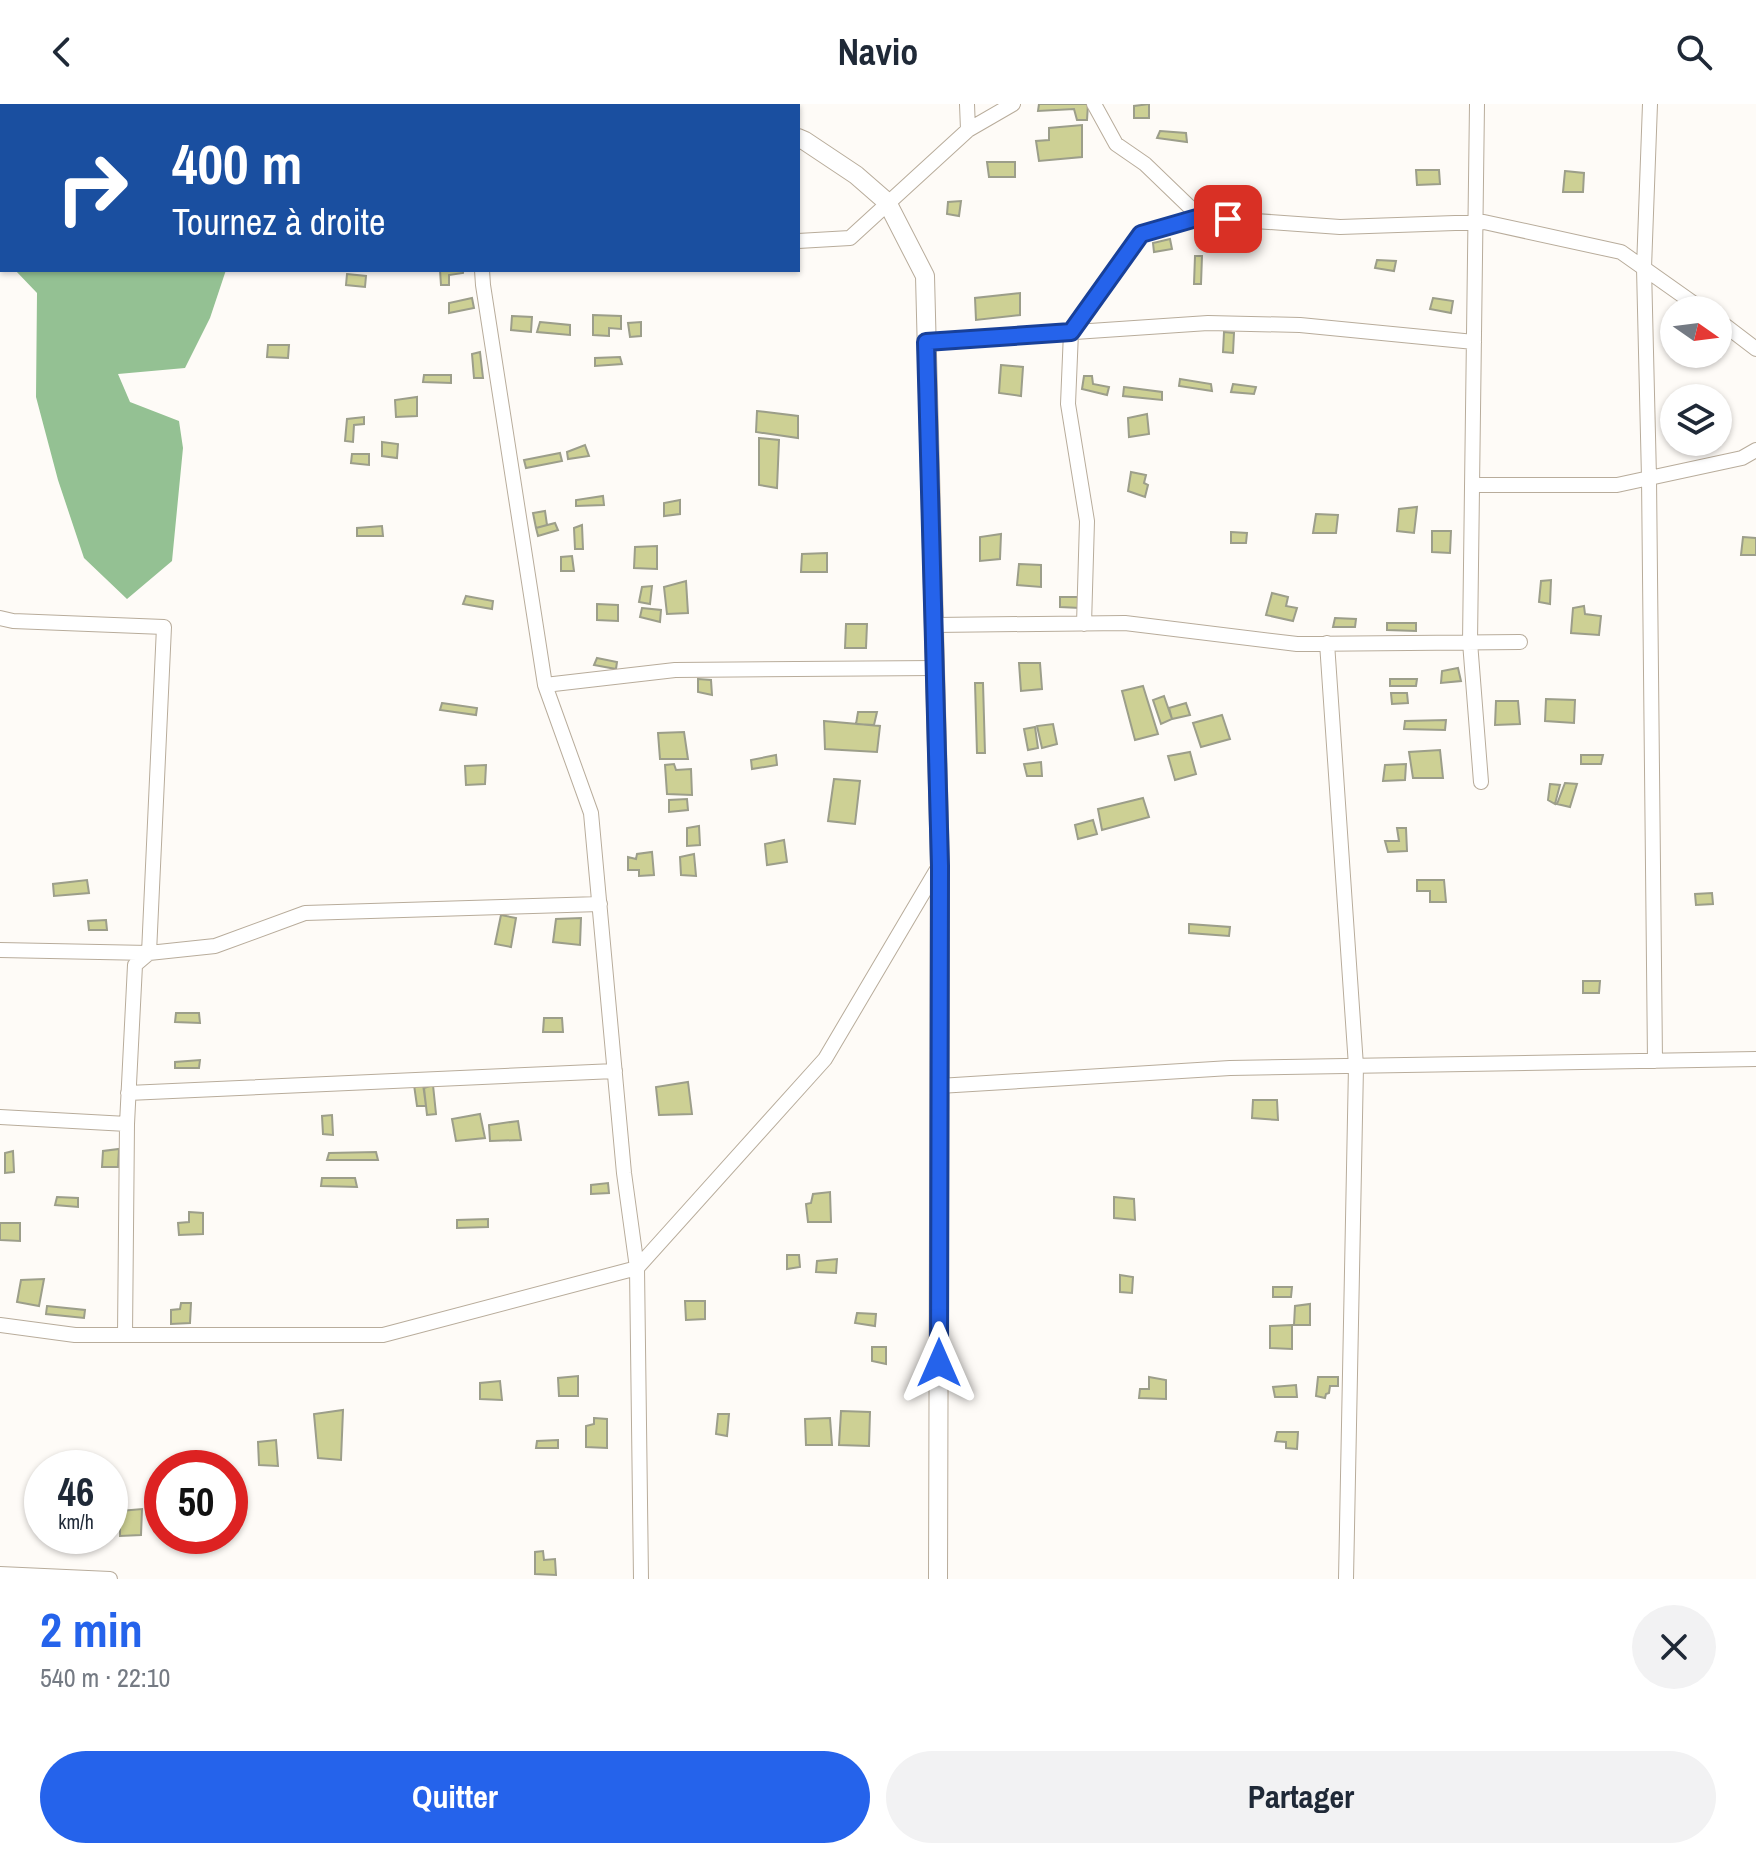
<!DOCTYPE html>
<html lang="fr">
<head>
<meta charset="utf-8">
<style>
  body { margin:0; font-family:"Archivo Narrow",sans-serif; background:#f2f2f3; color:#1f2937; height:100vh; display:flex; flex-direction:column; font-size:30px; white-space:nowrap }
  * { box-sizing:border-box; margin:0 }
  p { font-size:26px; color:#747a83 }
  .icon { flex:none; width:44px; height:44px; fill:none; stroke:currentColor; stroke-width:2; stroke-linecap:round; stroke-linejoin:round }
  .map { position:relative; height:1475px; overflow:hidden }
  .sheet { display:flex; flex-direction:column; background:#fff; flex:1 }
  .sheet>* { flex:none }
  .top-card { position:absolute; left:0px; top:0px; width:800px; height:168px; box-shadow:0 2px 6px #0004; background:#1a4fa0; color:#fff; overflow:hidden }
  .needle { width:52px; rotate:104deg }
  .controls { position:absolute; left:1660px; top:192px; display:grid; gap:16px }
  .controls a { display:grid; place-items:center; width:72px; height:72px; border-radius:50%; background:#fff; box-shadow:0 2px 6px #0004; font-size:40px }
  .speed { position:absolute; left:24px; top:1346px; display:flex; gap:16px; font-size:40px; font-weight:700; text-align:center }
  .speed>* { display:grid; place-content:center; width:104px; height:104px; border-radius:50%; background:#fff; box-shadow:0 2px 6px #0004; line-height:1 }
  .speed small { font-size:20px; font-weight:400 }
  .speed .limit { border:12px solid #d22; background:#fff; color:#111 }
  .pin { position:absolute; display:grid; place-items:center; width:68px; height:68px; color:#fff; margin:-34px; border-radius:16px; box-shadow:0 4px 12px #0006 }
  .me { position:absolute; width:88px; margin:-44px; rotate:0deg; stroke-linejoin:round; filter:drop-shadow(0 0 6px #0008) }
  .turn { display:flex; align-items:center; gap:28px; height:168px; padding:0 40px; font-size:36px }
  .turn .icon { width:104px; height:104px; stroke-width:2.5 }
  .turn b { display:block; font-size:56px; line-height:68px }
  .round { display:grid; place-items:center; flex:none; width:84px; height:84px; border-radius:42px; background:#f2f2f3 }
  .head { display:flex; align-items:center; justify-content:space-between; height:136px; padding:0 40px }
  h1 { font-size:48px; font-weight:700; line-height:60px; color:#2563eb }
  .button { display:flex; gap:16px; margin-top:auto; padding:16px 40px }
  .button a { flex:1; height:92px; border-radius:48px; background:#2563eb; color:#fff; font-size:32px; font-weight:700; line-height:92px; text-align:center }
  .button a+a { background:#f2f2f3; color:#1f2937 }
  header { display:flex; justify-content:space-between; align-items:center; height:104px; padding:0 40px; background:#fff; font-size:36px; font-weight:700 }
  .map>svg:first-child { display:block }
  .water { fill:#94c193 }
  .building { fill:#cdd094; stroke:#9c9e8a; stroke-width:2 }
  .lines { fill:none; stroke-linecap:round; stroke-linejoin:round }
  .minor-casing { stroke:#b8ac9b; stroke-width:16 }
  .secondary-casing { stroke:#b8ac9b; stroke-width:20 }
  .minor { stroke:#fff; stroke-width:14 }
  .secondary { stroke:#fff; stroke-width:18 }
  .route-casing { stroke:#184099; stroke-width:20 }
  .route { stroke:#2563eb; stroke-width:14 }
</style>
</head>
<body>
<header><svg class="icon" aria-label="back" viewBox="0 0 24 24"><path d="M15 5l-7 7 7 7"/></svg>Navio<svg class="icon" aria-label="search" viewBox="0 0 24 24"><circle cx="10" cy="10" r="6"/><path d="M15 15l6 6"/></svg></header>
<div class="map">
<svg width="1756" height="1475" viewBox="0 0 1756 1475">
  <rect width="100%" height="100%" fill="#fefbf7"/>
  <path class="water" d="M15,166H226L210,214L185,264L118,270L130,298L179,317L183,344L172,457L127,495L84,454L58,376L36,293L37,189Z"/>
  <path class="building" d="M1039,0H1088L1087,16H1077L1074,5L1038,7Z
    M1149,0V14H1134V2Z
    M1082,21V53L1039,57L1036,37L1049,36V24Z
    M1160,27L1186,29L1187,38L1157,34Z
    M987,58H1015V73H989Z
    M1416,66H1439L1440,80L1417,81Z
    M1565,67L1584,69L1583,88H1563Z
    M961,97L959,112L947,110L948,98Z
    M1170,135L1172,145L1154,148L1153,139Z
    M1195,152H1202L1201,180H1194Z
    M1377,156L1396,157L1394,167L1375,164Z
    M440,166H463V169L449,171V181H441Z
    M347,170L366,172L365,183L346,181Z
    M1020,189V211L976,216L975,194Z
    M472,194L474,204L449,209V199Z
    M1433,194L1453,197L1451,209L1430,205Z
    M593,211L621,212V225L609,224V232L593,231Z
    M512,212L532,213L531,228L511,226Z
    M540,218L570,221V231L537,228Z
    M641,218V232L630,233L628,219Z
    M1224,228L1234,229L1233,249L1223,248Z
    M268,241H289L288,254L267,253Z
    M480,248L483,274H474L472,250Z
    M620,253L622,260L595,262V254Z
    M1001,261L1023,263L1021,292L999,289Z
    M424,271H451V279L423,278Z
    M1084,272H1092L1093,280L1109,283L1107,291L1082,285Z
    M1180,275L1211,280L1212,287L1179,282Z
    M1233,280L1256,283L1254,290L1231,288Z
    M1124,283L1162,288V296L1123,292Z
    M417,293V312L396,313L395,296Z
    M757,307L798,312V334L756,328Z
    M1147,310L1149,330L1129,333L1128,314Z
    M364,313V320L354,321L353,338L345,337L347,315Z
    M759,334L779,336L777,384L759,381Z
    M382,338L398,340L397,354L382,352Z
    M585,341L589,352L568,355L567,348Z
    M560,349L562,357L526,364L524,356Z
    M352,350H369V361L351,359Z
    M1131,368L1146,371L1144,379L1148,381L1145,393L1128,387Z
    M603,392L604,401L576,402V396Z
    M680,396V410L664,412V399Z
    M1417,403L1414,429L1397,427L1399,405Z
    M545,407L547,421L536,424L533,409Z
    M1316,410L1338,411L1336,429H1313Z
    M555,419L558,426L538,432L536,424Z
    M582,421L583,445H575L574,424Z
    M382,422L383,432H357V424Z
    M1432,427H1451L1450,449L1432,448Z
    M1231,428L1247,429L1246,439H1231Z
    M1001,430L1000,455L980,457V433Z
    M1743,433L1756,434V451H1741Z
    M657,442V465L634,464L635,443Z
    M827,449V468H801L802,450Z
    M572,452L574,467H561V453Z
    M1019,460L1041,461V483L1017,481Z
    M1551,476L1550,500L1539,498L1541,477Z
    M686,477L688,509L667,510L664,483Z
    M652,482L650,500L639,498L642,483Z
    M1272,489L1288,493L1286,502L1297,504L1293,517L1266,511Z
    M466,492L493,497L492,505L463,500Z
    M1060,493H1081L1080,504L1060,503Z
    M597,500L618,501V517L597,516Z
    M1584,502L1585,510L1601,512L1599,531L1571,529L1573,504Z
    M642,504L661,506L660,518L640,513Z
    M1335,514L1356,515L1355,523H1333Z
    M1387,519H1416V527L1387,526Z
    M846,520H867L866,544H845Z
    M597,554L617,558L616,565L594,561Z
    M1019,559H1040L1042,585L1021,587Z
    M1458,564L1461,577L1441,579L1442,567Z
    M698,575L711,576L712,591L698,588Z
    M1390,575H1417L1416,582H1390Z
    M975,579H983L985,649H977Z
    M1143,582L1158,630L1135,636L1122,587Z
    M1391,589H1407L1408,599L1392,600Z
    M1164,592L1172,615L1161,620L1153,596Z
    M1546,595L1575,596L1574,619L1545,617Z
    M1496,597H1518L1520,620L1495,621Z
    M442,599L477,604L476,611L440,606Z
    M1186,599L1190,611L1172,615L1169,604Z
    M858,608H877L874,621L856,620Z
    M1222,611L1230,635L1201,643L1193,619Z
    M1446,616L1445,626L1404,625L1405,617Z
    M824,617L880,622L877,648L825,645Z
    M1053,620L1057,640L1042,644L1037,622Z
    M1035,623L1038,644L1028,646L1024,625Z
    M684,628L688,655H660L658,629Z
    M1440,646L1443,674H1413L1409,648Z
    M1190,648L1196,670L1175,676L1168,652Z
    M776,651L777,661L752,665L751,656Z
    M1581,651H1603L1601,660H1581Z
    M1041,658L1042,672H1027L1024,660Z
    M674,660L676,666L691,665L692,691L667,690L665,661Z
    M1406,660L1405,676L1383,677L1385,661Z
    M486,661L485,680L466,681L465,662Z
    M834,675L860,677L855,720L828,717Z
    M1565,679L1577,680L1570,703L1557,700Z
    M1550,680L1560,681L1555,700L1548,696Z
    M1143,694L1149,713L1102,726L1098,705Z
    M687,695L688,706L669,708V696Z
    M1093,716L1097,730L1078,735L1075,721Z
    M699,722L700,741L687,742V724Z
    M1397,724H1406L1407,747L1388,748L1385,737H1399Z
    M784,736L787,758L767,761L765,740Z
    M652,748L654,771L639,772V766H628V753L636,755L637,750Z
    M694,750L696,772L681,771L680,753Z
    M87,776L89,789L54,792L53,780Z
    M1417,776H1444L1446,798H1430V787H1417Z
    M1712,789L1713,800L1696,801L1695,790Z
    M501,811L516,814L511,843L495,840Z
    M581,814L580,841L553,838L556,815Z
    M106,816L107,826H89L88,817Z
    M1189,820L1230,823L1229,832L1189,829Z
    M1583,877H1600L1599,889H1583Z
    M176,909H199L200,919L175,918Z
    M544,914H562L563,928H543Z
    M200,956L199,964H175V958Z
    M688,978L692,1010L659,1011L656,983Z
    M423,980L426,1002H417L414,981Z
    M433,981L436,1010L427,1011L424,984Z
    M1253,996H1277L1278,1016L1252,1014Z
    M480,1010L485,1034L456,1037L452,1015Z
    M332,1011L333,1031L323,1030L322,1012Z
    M518,1017L521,1036L490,1037L489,1021Z
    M119,1045L118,1063H102L103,1047Z
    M13,1047L14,1068L5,1069V1049Z
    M376,1048L378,1056H327L329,1049Z
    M322,1074H355L357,1083L321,1082Z
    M608,1079L609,1089L591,1090V1081Z
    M830,1088L831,1118H808L806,1100L811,1099L813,1090Z
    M57,1093L78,1094V1103L55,1101Z
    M1114,1093L1134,1095L1135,1116L1114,1114Z
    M189,1108L203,1109V1130L179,1131L178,1119L189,1118Z
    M488,1115V1123L457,1124V1116Z
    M0,1119H20V1137L0,1136Z
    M787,1151H799L800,1163L787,1165Z
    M837,1155L836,1169L816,1168L817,1157Z
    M1120,1171L1133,1173L1132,1189L1120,1188Z
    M44,1175L39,1202L17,1198L21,1176Z
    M1273,1183H1292L1291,1193H1273Z
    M685,1197H705V1215L686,1216Z
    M181,1199H191L190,1219L171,1220V1206L180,1205Z
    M1310,1200V1221H1294L1295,1202Z
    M47,1202L85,1206L84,1214L46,1210Z
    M857,1209L876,1210L875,1222L855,1219Z
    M1292,1221V1245L1270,1244V1222Z
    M872,1243H886V1260L872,1257Z
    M578,1272V1292H559L558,1274Z
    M1149,1273L1166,1276V1295L1139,1294L1140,1285H1149Z
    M1318,1273H1338V1282H1330L1329,1289L1326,1290L1325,1294L1316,1292Z
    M500,1277L502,1296L480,1295V1279Z
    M1296,1281L1297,1293H1275L1273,1283Z
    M343,1306L341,1356L318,1354L314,1310Z
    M841,1307L870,1308L869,1342L839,1341Z
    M718,1310H729L727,1332L716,1330Z
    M594,1314L607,1315V1344L586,1343V1322L594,1320Z
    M830,1314L832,1341H806L805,1315Z
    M1277,1328H1298L1297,1345L1286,1344V1338L1275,1337Z
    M276,1336L278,1362L259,1361L258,1338Z
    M558,1336V1344H536L537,1337Z
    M142,1405L141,1431L120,1432V1407Z
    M543,1447L544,1456L555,1455L556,1471L535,1470V1448Z"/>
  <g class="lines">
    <g class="minor-casing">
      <path id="minor" d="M472,0V2
        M737,0L738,2
        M967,0L968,26
        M1094,0L1116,40L1145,60L1200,113
        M1477,0L1470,538L1481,678
        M1650,0L1644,164L1649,374L1655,957
        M798,137L850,134L968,26L1013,0
        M482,166L483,181L545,581L591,709L624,1069L637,1164L641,1475
        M1718,216L1756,245
        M926,238L1208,219L1300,221L1474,238
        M1472,381H1617L1742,354L1756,346
        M0,514L13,517L164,523L149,849L135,861L127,1020L125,1231
        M1084,520L1087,417L1068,300L1071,228L1141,130L1200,113L1340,123L1484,118L1621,148L1703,206
        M934,521L1125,519L1297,540L1520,538
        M1327,539L1356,962L1346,1475
        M545,581L675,566L935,564
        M0,846L149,849L215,842L305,809L600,800
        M939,982L1230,964L1756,955
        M128,989L615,967
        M0,1013L127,1020
        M0,1221L75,1231H383L637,1164L825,955L939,762
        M0,1470L110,1475"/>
    </g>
    <g class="secondary-casing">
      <path id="secondary" d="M712,0L718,2
        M798,34L805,37L856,71L887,98L925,172L940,762L938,1475"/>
    </g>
    <use href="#minor" class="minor"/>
    <use href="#secondary" class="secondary"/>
  </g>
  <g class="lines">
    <g class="route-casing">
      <path id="route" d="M939,1259L940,762L926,238L1071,228L1141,130L1200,113L1228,115"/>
    </g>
    <use href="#route" class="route"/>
  </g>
</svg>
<div class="controls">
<a><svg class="needle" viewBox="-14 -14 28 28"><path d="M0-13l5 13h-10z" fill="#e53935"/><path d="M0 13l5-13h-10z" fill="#747a83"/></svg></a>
<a><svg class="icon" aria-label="layers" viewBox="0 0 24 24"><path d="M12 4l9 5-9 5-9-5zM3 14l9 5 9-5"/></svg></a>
</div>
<div class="speed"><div>46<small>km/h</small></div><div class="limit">50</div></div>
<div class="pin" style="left:1228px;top:115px;background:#d93025"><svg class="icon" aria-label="arrive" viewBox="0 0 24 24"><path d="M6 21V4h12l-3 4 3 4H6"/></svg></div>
<svg class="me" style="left:939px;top:1259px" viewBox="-20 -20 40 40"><path d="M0-17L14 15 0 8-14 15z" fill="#2563eb" stroke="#fff" stroke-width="4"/></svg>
<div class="top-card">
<div class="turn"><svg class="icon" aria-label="right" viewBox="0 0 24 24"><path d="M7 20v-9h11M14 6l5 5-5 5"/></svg><div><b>400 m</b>Tournez à droite</div></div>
</div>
</div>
<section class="sheet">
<div class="head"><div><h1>2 min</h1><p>540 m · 22:10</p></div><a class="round"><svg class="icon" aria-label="close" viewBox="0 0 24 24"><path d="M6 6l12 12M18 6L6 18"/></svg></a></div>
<div class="button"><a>Quitter</a><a>Partager</a></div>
</section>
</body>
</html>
